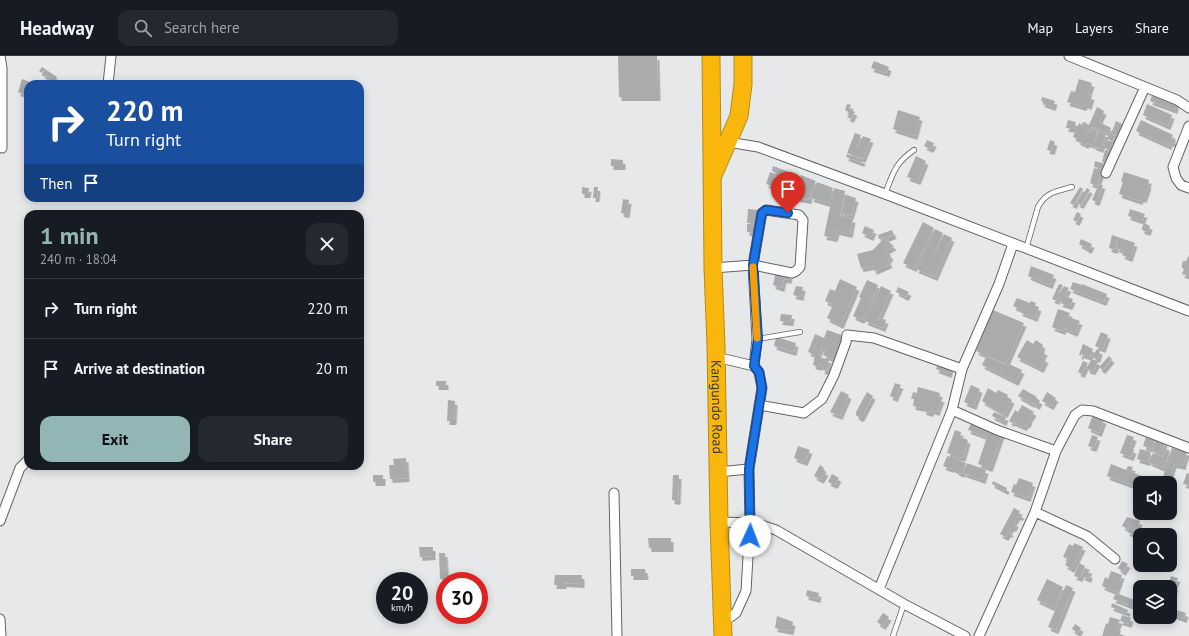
<!DOCTYPE html>
<html lang="en">
<head>
<meta charset="utf-8">
<style>
  body { margin:0; font-family:"PT Sans",sans-serif; background:#242831; color:#f1f3f6; height:100vh; display:flex; flex-direction:column; font-size:15px; white-space:nowrap }
  * { box-sizing:border-box; margin:0 }
  p { font-size:13px; color:#9ea1a6 }
  .icon { flex:none; width:22px; height:22px; fill:none; stroke:currentColor; stroke-width:2; stroke-linecap:round; stroke-linejoin:round }
  .map { position:relative; flex:1; overflow:hidden }
  .sheet { position:absolute; left:24px; top:154px; width:340px; height:260px; display:flex; flex-direction:column; background:#171b24; border-radius:12px; box-shadow:0 2px 10px #0003 }
  .sheet>* { flex:none }
  .banner { position:absolute; left:24px; top:24px; width:340px; height:122px; border-radius:12px; box-shadow:0 2px 10px #0003; background:#1a4fa0; color:#fff; overflow:hidden }
  .fabs { position:absolute; left:1133px; top:420px; display:grid; gap:8px }
  .fabs a { display:grid; place-items:center; width:44px; height:44px; border-radius:8px; background:#171b24; box-shadow:0 2px 10px #0003; font-size:20px }
  .speed { position:absolute; left:376px; top:516px; display:flex; gap:8px; font-size:20px; font-weight:700; text-align:center }
  .speed>* { display:grid; place-content:center; width:52px; height:52px; border-radius:50%; background:#171b24; box-shadow:0 2px 10px #0003; line-height:1 }
  .speed small { font-size:10px; font-weight:400 }
  .speed .limit { border:6px solid #d22; background:#fff; color:#111 }
  .pin { position:absolute; display:grid; place-items:center; width:34px; height:34px; color:#fff; margin:-41px -17px; border-radius:50% 50% 50% 0; rotate:-45deg; box-shadow:0 0 4px #0007 }
  .pin .icon { rotate:45deg }
  .me { position:absolute; width:44px; margin:-22px; rotate:2deg; stroke-linejoin:round; filter:drop-shadow(0 0 3px #0008) }
  .turn { display:flex; align-items:center; gap:14px; height:84px; padding:0 16px; font-size:18px }
  .turn .icon { width:52px; height:52px; stroke-width:2.5 }
  .turn b { display:block; font-size:28px; line-height:34px }
  .then { display:flex; align-items:center; height:38px; padding:0 16px; background:#0003; gap:8px; font-size:15px }
  .round { display:grid; place-items:center; flex:none; width:42px; height:42px; border-radius:12px; background:#242831 }
  .overview { display:flex; align-items:center; justify-content:space-between; height:68px; padding:0 16px }
  h1 { font-size:24px; font-weight:700; line-height:30px; color:#92b5b6 }
  .button { display:flex; gap:8px; margin-top:auto; padding:8px 16px }
  .button a { flex:1; height:46px; border-radius:12px; background:#92b5b6; color:#111; font-size:16px; font-weight:700; line-height:46px; text-align:center }
  .button a+a { background:#242831; color:#f1f3f6 }
  ul { padding:0; list-style:none }
  li { display:flex; align-items:center; gap:12px; height:60px; padding:0 16px; border-top:1px solid #363941 }
  li div { flex:1 }
  li b { display:block; font-size:15px }
  li em { font-style:normal }
  header { display:flex; align-items:center; gap:24px; box-sizing:border-box; height:56px; padding:0 20px; background:#171b24; border-bottom:1px solid #363941 }
  header strong { font-size:19px }
  nav { display:flex; gap:22px; margin-inline-start:auto; font-size:14px }
  .search { width:280px; height:36px; background:#242831; display:flex; align-items:center; gap:10px; box-sizing:border-box; padding:0 14px; border-radius:12px; color:#9ea1a6; font-size:15px }
  .map>svg:first-child { display:block }
  .building { fill:#aaabad; filter:url(#shadow) }
  .lines { fill:none; stroke-linecap:round; stroke-linejoin:round }
  .lane-casing { stroke:#626364; stroke-width:6 }
  .street-casing { stroke:#626364; stroke-width:11 }
  .highway-casing { stroke:#b68b1d; stroke-width:19 }
  .lane { stroke:#fff; stroke-width:4.5 }
  .street { stroke:#fff; stroke-width:9 }
  .highway { stroke:#f9b70d; stroke-width:17 }
  .route-casing { stroke:#114b97; stroke-width:10 }
  .route { stroke:#1a73e8; stroke-width:7 }
  .slow { stroke:#f59e0b; stroke-width:7 }
  .labels { text-anchor:middle; dominant-baseline:central; stroke-width:4; stroke-linejoin:round; paint-order:stroke }
  .street-label { font-size:14px; fill:#39393a; stroke:#f4f6f7 }
</style>
</head>
<body>
<header>
<strong>Headway</strong>
<div class="search"><svg class="icon" aria-label="search" viewBox="0 0 24 24"><circle cx="10" cy="10" r="6"/><path d="M15 15l6 6"/></svg>Search here</div>
<nav><a>Map</a><a>Layers</a><a>Share</a></nav>
</header>
<div class="map">
<svg width="1189" height="580" viewBox="0 0 1189 580">
  <defs>
    <filter id="shadow"><feDropShadow dx="2.5" dy="4" stdDeviation="0" flood-color="#0004"/></filter>
  </defs>
  <rect width="100%" height="100%" fill="#e7e8ea"/>
  <path class="building" d="M618,0H657L658,41H619Z
    M874,5L889,11L887,17L871,12Z
    M42,11L57,21L55,26L42,18L44,15H43L42,17L39,15Z
    M22,23L35,28H28V40L18,36Z
    M1079,23L1092,27L1088,39L1092,40L1089,50L1085,48L1084,51L1067,46L1071,35L1075,36Z
    M1152,39L1177,46L1175,54L1150,45Z
    M1042,41L1055,45L1053,51L1042,47L1043,45H1041Z
    M847,48L851,49L849,53L855,56L851,63L847,61L850,57L845,54Z
    M1147,48L1172,59L1168,70L1143,59Z
    M1097,51L1104,55L1099,66L1111,72L1109,77L1092,71L1090,75L1086,73V74L1091,77L1093,73L1098,75L1093,89L1087,87L1086,89L1078,85V83L1073,81L1079,67L1082,69L1083,66L1087,67L1085,70L1087,68L1089,69Z
    M898,54L920,61L915,80L893,73Z
    M1068,64L1076,66L1074,73L1066,72Z
    M1141,64L1173,79L1171,83L1176,85L1175,88L1170,86L1169,90L1136,75Z
    M1116,65L1122,68L1117,80L1111,78Z
    M1099,75L1106,78L1101,93L1093,90Z
    M855,77L861,79L856,92L858,93L863,80L871,83L863,103L847,97Z
    M1109,77L1115,80L1113,85L1107,83Z
    M927,84L934,87L931,93L924,90Z
    M1050,84L1055,86L1052,95L1047,94Z
    M1106,84L1113,86L1111,95L1104,92Z
    M1105,94L1110,95L1106,107L1102,106Z
    M847,98L863,104L862,107L846,101Z
    M916,100L926,105L918,125L907,121Z
    M611,103L623,104V110H611Z
    M1095,105L1106,108L1104,113L1094,111Z
    M773,110L800,120L798,127L801,119L816,125L811,134L809,144L797,142V141L774,132L779,118L772,115Z
    M1094,112L1102,115L1097,130L1090,127Z
    M770,116L776,118L772,130L766,128Z
    M1124,116L1149,124L1148,129H1149L1144,143L1141,142L1140,145L1119,138L1123,126L1121,125Z
    M817,126L833,132L828,147L811,142Z
    M1099,128L1103,129L1097,146L1092,144Z
    M582,131L589,132L588,138H582Z
    M594,131H598L597,142H593Z
    M1080,131L1083,133L1074,149L1070,147Z
    M834,132L845,135L840,160L853,163L850,178L837,175L835,182L824,180Z
    M1087,132L1090,134L1081,149L1077,147Z
    M846,139L856,142L851,160L841,158Z
    M623,143L629,144L627,158L621,157Z
    M748,153L759,154L758,168L747,167Z
    M1130,153L1145,158L1142,165L1128,160Z
    M1077,156L1081,158L1077,166L1073,164Z
    M923,166L934,172L914,212L903,207Z
    M1144,167L1150,170L1148,176L1142,174V172Z
    M747,168L758,169L757,177L747,176Z
    M865,170L874,174L871,181L862,177Z
    M935,173L943,177L931,207L944,178L952,182L935,221L916,213Z
    M892,174L894,179L886,182L879,183L878,179Z
    M1112,179L1135,187L1130,202L1122,199L1124,195L1116,192L1118,186L1117,185L1115,194L1109,192Z
    M884,182L894,190L886,195L891,200L888,204L890,208L874,215L873,210L861,212L857,198L873,194Z
    M1081,183L1092,188L1089,194L1079,188Z
    M1189,199V220L1182,218L1184,213L1182,212V208L1183,205H1186Z
    M1031,210L1054,219L1050,229L1028,220Z
    M776,215L790,219L789,224L784,223L782,232L773,229Z
    M840,223L857,231L841,269L827,262L833,249L825,245L830,233L835,235Z
    M867,224L878,229L862,264L853,260L861,242L859,241Z
    M1073,226L1082,229V228L1107,238L1104,246L1070,233Z
    M1059,228L1063,229L1059,237H1060L1064,230L1069,232L1064,240L1073,243L1070,250L1060,247L1062,243L1058,241L1057,245L1052,243Z
    M796,230L803,231L801,241L793,239Z
    M881,230L891,235L878,264H879L880,262L886,264L883,272L865,265Z
    M898,231L909,236L906,241L896,236Z
    M1017,242L1030,247L1031,245L1036,247L1035,250L1039,251L1035,262L1020,256L1021,254L1013,250Z
    M1058,253L1070,257L1068,261L1080,265L1075,277L1064,272L1063,275L1052,271Z
    M993,254L1024,267L1006,308L976,295Z
    M781,258L792,259L791,266L780,265Z
    M827,274L845,280L835,304L823,299L825,294L821,293L824,285L818,299L822,300L821,302L829,303L827,315L822,314L823,310L819,309V311L813,309L815,299L808,296L815,278L824,282Z
    M1101,276L1108,279L1103,293L1095,290Z
    M776,281L796,287L794,296L774,290Z
    M1027,284L1033,288L1036,284L1043,289L1041,293L1045,296L1042,301L1046,303L1041,313L1017,301Z
    M1083,288L1093,293L1090,301L1081,298V300L1079,299Z
    M1097,293L1100,295L1098,302L1096,303L1092,301Z
    M1109,300L1112,303L1103,314L1099,311Z
    M986,301L1009,310V308L1022,314L1016,326L982,309Z
    M1091,304H1094L1097,305V308L1093,315L1088,314L1087,311Z
    M1083,305L1088,307L1082,318L1078,316Z
    M938,307L951,312L949,318L936,313Z
    M436,325H446V330H436Z
    M895,327L901,329L895,342L890,340Z
    M971,329L980,333L974,350L964,346Z
    M918,331L940,337L939,342H942L937,356L932,354L931,357L924,355V352L913,350L914,343H911L913,336L917,337Z
    M988,332L996,337L998,334L1008,339L1007,341L1012,344L1005,358L982,345Z
    M1023,333L1037,341L1036,342L1040,345L1037,350L1033,347L1032,348L1018,340Z
    M841,335L849,339L840,360L830,356Z
    M867,336L873,340L862,361L860,362L856,359V356Z
    M1047,336L1056,342L1051,350L1042,345Z
    M448,344L455,345L454,365H447Z
    M1022,349L1034,356L1029,364H1030L1027,369L1026,368L1024,371L1013,366L1012,367L1009,365L1015,354L1018,356Z
    M994,356L1006,361L1004,366L992,360Z
    M1093,359L1104,364L1099,377L1088,372Z
    M971,367L1002,378L990,412L978,408L987,381L968,374Z
    M955,374L961,376L960,381L968,384L963,402L960,401V403L954,400L953,402L966,407L962,418L956,415V414L951,412V413L943,410L947,400L950,401L951,398L947,397Z
    M1092,379L1098,381L1094,392L1088,390Z
    M1127,379L1134,381L1130,392L1134,394L1131,401L1120,397Z
    M1146,381L1155,384L1152,393L1143,390Z
    M1156,383L1165,386L1161,397L1152,395Z
    M798,390L810,394L805,406L794,402Z
    M1172,392L1187,396L1183,410L1174,408L1169,423L1163,421Z
    M1140,393L1151,396L1148,406L1137,403Z
    M1166,393L1170,395L1163,412L1149,406L1153,397L1163,401Z
    M406,402L407,422L390,423L389,409H394L393,403Z
    M967,407L986,414L983,424L963,417Z
    M1111,408L1126,414L1128,410L1133,411L1131,416L1148,422L1147,424L1150,426V427H1140V432L1107,420Z
    M820,409L824,412L823,414L826,416L821,424L814,420Z
    M1187,417L1189,418V433L1187,432L1188,429L1183,428Z
    M832,418L839,422L835,429L828,426Z
    M373,419H383V426H373Z
    M673,419H679L678,445L672,444Z
    M1019,422L1033,427L1028,442L1011,436L1014,428L1016,429Z
    M993,425L1007,432L1006,435L992,428Z
    M1014,452L1020,455L1019,457L1022,459L1020,461L1018,460L1014,466L1016,467L1014,472L1012,471L1009,475L1011,476L1010,478L1008,477L1006,481L1000,478Z
    M1127,461L1140,465L1135,479L1127,476L1131,467L1128,473L1122,470Z
    M648,482H671V492H649Z
    M1074,487L1083,491L1072,513L1065,509L1068,503L1063,501L1069,488L1073,490Z
    M419,491H433V500L420,501Z
    M439,497H445L447,523H440Z
    M1122,505L1128,508L1123,516L1118,512Z
    M1079,507L1085,510L1080,522L1074,520Z
    M1085,512L1090,514L1088,517L1090,518L1089,523L1082,520Z
    M631,513H645L646,520H631Z
    M1111,515L1122,519L1116,536L1102,530L1105,521L1108,523Z
    M555,519H582V528L564,527V529H554Z
    M1171,520L1178,522L1175,529L1169,526Z
    M1047,523L1063,531L1054,552L1037,544Z
    M1168,527L1176,530L1173,540L1170,539V531H1167Z
    M1066,529L1073,532L1056,574L1048,571Z
    M807,534L819,537L818,543L806,540Z
    M1116,537L1140,546V553L1113,543Z
    M1112,547L1128,554L1127,557L1111,551Z
    M1173,553L1186,557L1184,563L1171,558Z
    M883,557L889,561L883,570L877,566Z
    M1122,559L1131,562L1129,568L1120,565Z
    M777,560L793,566L791,575L775,572Z
    M1110,561L1120,564L1116,574L1121,575L1119,580H1102L1106,567L1108,568Z
    M1075,568L1081,572L1078,577L1072,573Z"/>
  <g class="lines">
    <g class="lane-casing">
      <path id="lane" d="M885,138C893,118 894,108 914,94
        M1026,193L1038,151C1046,136 1057,135 1072,131
        M757,283L800,276
        M893,580L904,548"/>
    </g>
    <g class="street-casing">
      <path id="street" d="M0,0L2,12V92
        M1069,0L1177,44L1189,52
        M108,28L111,0
        M1189,70L1173,111L1176,122L1181,129L1189,132
        M728,86L758,91L885,138L1189,255
        M1106,117L1145,31
        M713,212L753,209L792,217L796,215L800,211L803,164L799,159L766,154L762,157L761,162L753,209L757,283L754,310
        M716,301L754,310L759,316L762,332L749,413L750,467L746,535L736,557L722,567
        M759,349L804,357L822,343L834,319L846,286L847,279L874,282L962,313
        M952,354L962,313L999,228L1013,188
        M718,416L749,413
        M614,437L617,580
        M1035,456L1087,480L1115,503
        M0,465L20,412L28,404
        M719,466L755,467L776,474L904,548L965,580
        M879,533L952,354L997,374L1056,395
        M0,563L1,580
        M979,580L1035,456L1056,395L1075,359L1082,354L1093,355L1189,392"/>
    </g>
    <g class="highway-casing">
      <g id="highway">
        <path id="s1" d="M711,0L713,212L716,290L719,466L723,580"/>
        <path d="M714,117L739,60L743,28V0"/>
      </g>
    </g>
    <use href="#lane" class="lane"/>
    <use href="#street" class="street"/>
    <use href="#highway" class="highway"/>
  </g>
  <g class="lines">
    <g class="route-casing">
      <path id="route" d="M750,480V467L749,413L762,332L759,316L754,310L758,283L753,209L761,162L762,157L766,154L788,157"/>
    </g>
    <use href="#route" class="route"/>
    <path class="slow" d="M753,211L757,282"/>
  </g>
  <g class="labels">
    <g class="street-label">
      <text stroke="none"><textPath href="#s1" startOffset="351">Kangundo Road</textPath></text>
    </g>
  </g>
</svg>
<div class="fabs">
<a><svg class="icon" aria-label="sound" viewBox="0 0 24 24"><path d="M4 9h4l5-4v14l-5-4H4zM17 9q2 3 0 6"/></svg></a>
<a><svg class="icon" aria-label="search" viewBox="0 0 24 24"><circle cx="10" cy="10" r="6"/><path d="M15 15l6 6"/></svg></a>
<a><svg class="icon" aria-label="layers" viewBox="0 0 24 24"><path d="M12 4l9 5-9 5-9-5zM3 14l9 5 9-5"/></svg></a>
</div>
<div class="speed"><div>20<small>km/h</small></div><div class="limit">30</div></div>
<div class="pin" style="left:788px;top:157px;background:#d93025"><svg class="icon" aria-label="arrive" viewBox="0 0 24 24"><path d="M6 21V4h12l-3 4 3 4H6"/></svg></div>
<svg class="me" style="left:750px;top:480px" viewBox="-20 -20 40 40"><circle r="19" fill="#fff"/><path d="M0-13L10 11 0 6-10 11z" fill="#1a73e8"/></svg>
<div class="banner">
<div class="turn"><svg class="icon" aria-label="right" viewBox="0 0 24 24"><path d="M7 20v-9h11M14 6l5 5-5 5"/></svg><div><b>220 m</b>Turn right</div></div>
<div class="then">Then<svg class="icon" aria-label="arrive" viewBox="0 0 24 24"><path d="M6 21V4h12l-3 4 3 4H6"/></svg></div>
</div>
<section class="sheet">
<div class="overview"><div><h1>1 min</h1><p>240 m · 18:04</p></div><a class="round"><svg class="icon" aria-label="close" viewBox="0 0 24 24"><path d="M6 6l12 12M18 6L6 18"/></svg></a></div>
<ul>
<li><svg class="icon" aria-label="right" viewBox="0 0 24 24"><path d="M7 20v-9h11M14 6l5 5-5 5"/></svg><div><b>Turn right</b></div><em>220 m</em></li>
<li><svg class="icon" aria-label="arrive" viewBox="0 0 24 24"><path d="M6 21V4h12l-3 4 3 4H6"/></svg><div><b>Arrive at destination</b></div><em>20 m</em></li>
</ul>
<div class="button"><a>Exit</a><a>Share</a></div>
</section>
</div>
</body>
</html>
